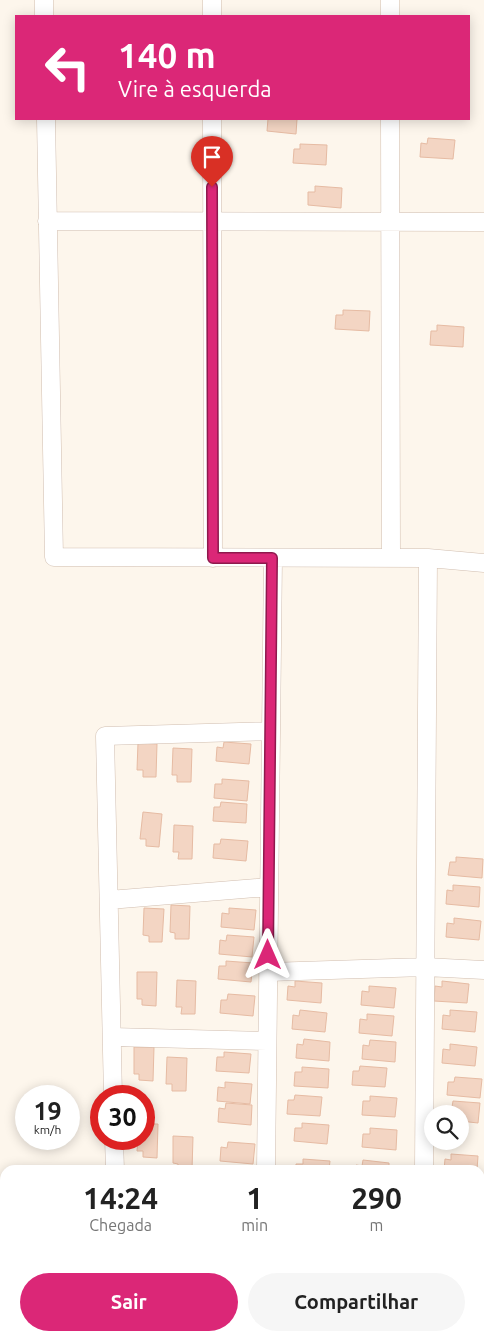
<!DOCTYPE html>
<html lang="pt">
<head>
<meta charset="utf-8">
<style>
  body { margin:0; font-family:Ubuntu,sans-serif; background:#f6f6f6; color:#222; height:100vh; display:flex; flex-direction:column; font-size:19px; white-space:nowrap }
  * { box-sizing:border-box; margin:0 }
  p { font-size:16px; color:#767676 }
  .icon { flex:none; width:28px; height:28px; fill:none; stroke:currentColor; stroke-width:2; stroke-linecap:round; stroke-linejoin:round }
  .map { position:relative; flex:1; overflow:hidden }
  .sheet { position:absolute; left:0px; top:1165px; width:485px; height:176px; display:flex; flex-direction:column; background:#fff; border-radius:15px 15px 0 0; box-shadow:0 2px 12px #0003 }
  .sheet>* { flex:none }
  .hud { position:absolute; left:15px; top:15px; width:455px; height:105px; border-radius:0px; box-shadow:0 2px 12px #0003; background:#db2777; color:#fff; overflow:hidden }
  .tools { position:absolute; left:424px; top:1105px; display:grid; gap:10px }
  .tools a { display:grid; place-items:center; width:45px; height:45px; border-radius:50%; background:#fff; box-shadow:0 2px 12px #0003; font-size:25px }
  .speed { position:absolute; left:15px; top:1085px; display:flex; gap:10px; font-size:25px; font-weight:700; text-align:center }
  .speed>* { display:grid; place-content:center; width:65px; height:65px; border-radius:50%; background:#fff; box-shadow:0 2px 12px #0003; line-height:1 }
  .speed small { font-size:12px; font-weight:400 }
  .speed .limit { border:8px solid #d22; background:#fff; color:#111 }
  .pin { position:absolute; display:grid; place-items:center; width:42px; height:42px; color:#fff; margin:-51px -21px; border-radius:50% 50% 50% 0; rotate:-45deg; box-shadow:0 0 5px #0007 }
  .pin .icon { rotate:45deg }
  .me { position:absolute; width:55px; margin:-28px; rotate:0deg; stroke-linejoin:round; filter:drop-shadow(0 0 4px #0008) }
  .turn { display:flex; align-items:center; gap:18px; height:105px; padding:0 20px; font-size:22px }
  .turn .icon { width:65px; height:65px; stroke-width:2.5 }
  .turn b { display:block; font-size:35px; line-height:42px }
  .eta { display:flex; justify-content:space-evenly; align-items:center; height:85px; text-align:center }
  .eta b { font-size:30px; font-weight:700; line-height:35px }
  .primary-button { display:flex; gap:10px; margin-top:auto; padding:10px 20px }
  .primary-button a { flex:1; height:58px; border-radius:30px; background:#db2777; color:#fff; font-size:20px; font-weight:700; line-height:58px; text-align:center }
  .primary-button a+a { background:#f6f6f6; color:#222 }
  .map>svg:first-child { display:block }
  .building { fill:#f3d5c3; stroke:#e6bba3 }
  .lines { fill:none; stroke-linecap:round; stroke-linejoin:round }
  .minor-casing { stroke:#d1beb0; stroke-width:19 }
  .minor { stroke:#fff; stroke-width:18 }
  .route-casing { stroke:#8e194d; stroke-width:12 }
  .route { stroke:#db2777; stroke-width:9 }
</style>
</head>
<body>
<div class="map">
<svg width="484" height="1341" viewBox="0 0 484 1341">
  <rect width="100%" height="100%" fill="#fdf6ec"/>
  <path class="building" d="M268,119H297L296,134L267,131Z
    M428,138L455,140L453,159L420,157L421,143L427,144Z
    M300,144L327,145L326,165L293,163L294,149H300Z
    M315,186L342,188L341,208L308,205V192H315Z
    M343,310L370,311L369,331L335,329L336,315H343Z
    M437,325L464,327L463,347L430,345L431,331H437Z
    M224,742L251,744L249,764L216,761L217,747L223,748Z
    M138,743L157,744L156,777H143V770H137Z
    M173,748L192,749L191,782H177V775H172Z
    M222,779L249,781L247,801L214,798L215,784H222Z
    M221,802L247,804L246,823L213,821L214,807H220Z
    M143,812L162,814L159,847L146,846V839H140Z
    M174,825L193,826L192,859H178L179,852H173Z
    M221,839L248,841L246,861L213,858L214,844H220Z
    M456,857L483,859L482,878L448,875L450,862H456Z
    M453,885L480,887L479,907L446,904L447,890L453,891Z
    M171,905L190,906L189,939H175V933L170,932Z
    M144,908L164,909L162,942H149V936L143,935Z
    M229,908L256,910L254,930L221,927L222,913L229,914Z
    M454,918L481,921L479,940L446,937L447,923L454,924Z
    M227,935L254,937L252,957L219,954L220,940L226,941Z
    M226,961L253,963L251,982L218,979L219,966H226Z
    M137,972H157L156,1006L142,1005V999H137Z
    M177,980L196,981L195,1014H181L182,1007H176Z
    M295,981L322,983L321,1003L287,1000L288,986L295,987Z
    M442,981L469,984L467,1003L434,1001L435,986L442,987Z
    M369,986L396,988L394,1008L361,1005L362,991L369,992Z
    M228,994L255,996L253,1016L220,1013L221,1000H227Z
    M300,1010L327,1013L325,1032L292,1029L293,1015L299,1016Z
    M450,1010L477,1012L475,1032L442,1029L443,1015L450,1016Z
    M367,1014L394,1016L392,1036L359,1033L360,1019L367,1020Z
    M304,1039L330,1042L329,1061L296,1058L297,1044L303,1045Z
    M370,1040L396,1042L395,1062L362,1059L363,1045L369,1046Z
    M450,1044L477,1047L475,1066L442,1063L443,1049L450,1050Z
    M134,1047H154L153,1081L139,1080V1074H134Z
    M224,1052L251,1054L249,1073L216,1071L217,1057H224Z
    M167,1057L187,1058L186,1091H172V1084H166Z
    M360,1066L387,1068L385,1087L352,1085L353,1071H359Z
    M302,1067L329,1069L328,1088L294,1086L295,1072H302Z
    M455,1077L482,1079L480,1098L447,1095L448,1082H454Z
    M225,1082L252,1084L250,1104L217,1101L218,1087L225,1088Z
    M295,1095L322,1097L320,1116L287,1114L288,1100H294Z
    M370,1096L397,1098L395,1117L362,1115L363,1101H370Z
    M453,1101L480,1103L478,1123L460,1121V1114H445L446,1106L452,1107Z
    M226,1103L252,1105L251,1125L218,1122L219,1108L225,1109Z
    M302,1123L329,1125L327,1144L294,1141L295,1128H302Z
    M144,1124H158L157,1158L143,1157V1151H137L138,1139H144Z
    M370,1128L397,1130L396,1150L362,1147L363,1134H370Z
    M173,1136L193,1137L192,1170H178V1164L173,1163Z
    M228,1142L255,1144L253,1164L220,1161L221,1147L227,1148Z
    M451,1154L478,1156L477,1170H444L445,1159L451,1160Z
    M303,1159L330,1161L329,1170H296V1164H303Z
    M363,1160L389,1163V1170H355L356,1165L362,1166Z"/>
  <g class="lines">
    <g class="minor-casing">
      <path id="minor" d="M44,0V16
        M212,0V16
        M390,0V16
        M46,119L54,557L428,558L484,563
        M212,119L213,558
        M390,119L391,558
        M47,221L484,222
        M109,900L269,887
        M268,972L425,967L484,970
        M112,1037L267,1041
        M113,1096L105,736L271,731
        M114,1139L115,1170
        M266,1170L273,558
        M424,1170L428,558
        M119,1338L298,1341
        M423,1341V1336"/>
    </g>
    <use href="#minor" class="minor"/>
  </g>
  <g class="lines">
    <g class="route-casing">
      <path id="route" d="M212,187L213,558H272L268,955"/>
    </g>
    <use href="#route" class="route"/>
  </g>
</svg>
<div class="tools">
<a><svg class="icon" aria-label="search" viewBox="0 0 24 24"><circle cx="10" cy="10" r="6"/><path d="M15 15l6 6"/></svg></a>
</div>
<div class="speed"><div>19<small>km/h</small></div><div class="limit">30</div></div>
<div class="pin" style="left:212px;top:187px;background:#d93025"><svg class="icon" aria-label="arrive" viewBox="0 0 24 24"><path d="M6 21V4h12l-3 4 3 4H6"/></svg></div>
<svg class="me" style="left:268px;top:955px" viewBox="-20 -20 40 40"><path d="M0-17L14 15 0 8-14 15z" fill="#db2777" stroke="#fff" stroke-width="4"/></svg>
<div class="hud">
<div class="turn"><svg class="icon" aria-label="left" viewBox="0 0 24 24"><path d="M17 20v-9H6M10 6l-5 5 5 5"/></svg><div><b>140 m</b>Vire à esquerda</div></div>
</div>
<section class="sheet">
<div class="eta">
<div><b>14:24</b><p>Chegada</p></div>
<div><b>1</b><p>min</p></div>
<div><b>290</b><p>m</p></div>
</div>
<div class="primary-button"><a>Sair</a><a>Compartilhar</a></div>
</section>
</div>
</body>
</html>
